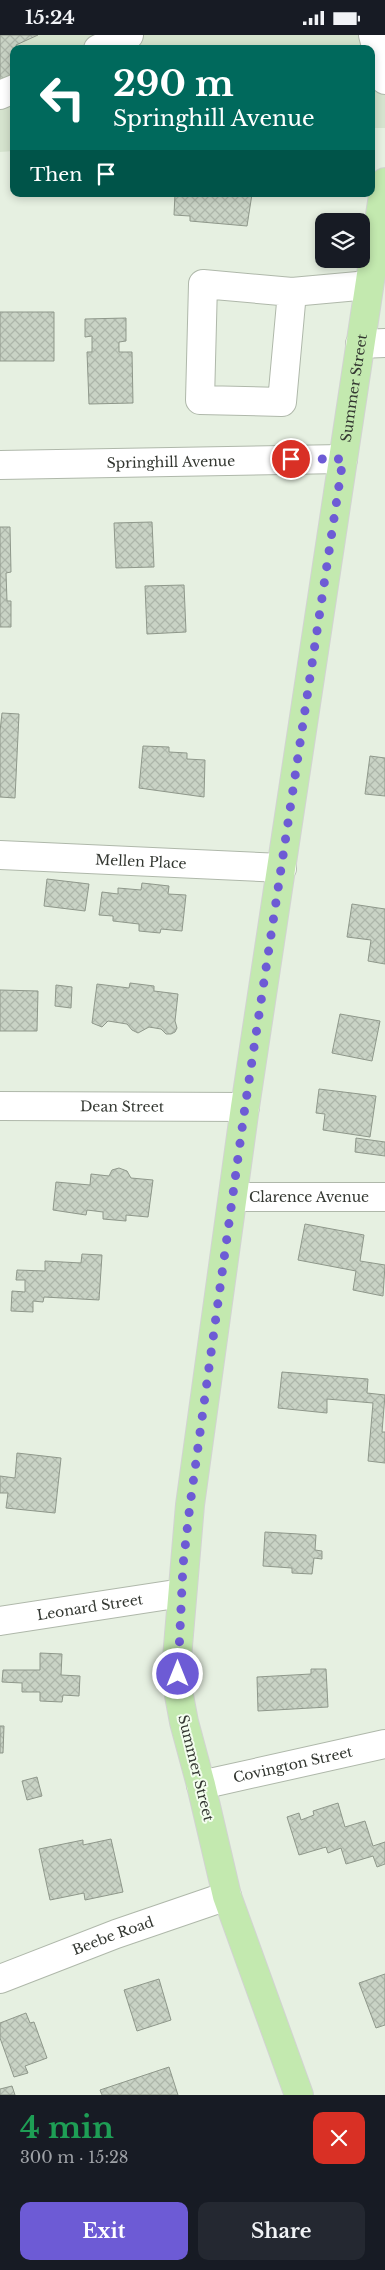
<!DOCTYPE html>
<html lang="en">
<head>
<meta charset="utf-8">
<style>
  body { margin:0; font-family:"Libre Baskerville",serif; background:#242831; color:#f1f3f6; height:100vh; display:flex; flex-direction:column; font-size:19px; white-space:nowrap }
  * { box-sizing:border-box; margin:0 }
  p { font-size:16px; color:#9ea1a6 }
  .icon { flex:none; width:28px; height:28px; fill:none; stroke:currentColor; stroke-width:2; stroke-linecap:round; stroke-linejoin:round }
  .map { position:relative; height:2060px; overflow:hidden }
  .side { display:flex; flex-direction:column; background:#171b24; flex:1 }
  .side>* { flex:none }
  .banner { position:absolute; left:10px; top:10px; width:365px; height:152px; border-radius:10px; box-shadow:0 2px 8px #0003; background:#00695c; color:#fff; overflow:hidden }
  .buttons { position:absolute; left:315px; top:178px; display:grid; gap:10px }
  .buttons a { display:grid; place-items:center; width:55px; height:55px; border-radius:10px; background:#171b24; box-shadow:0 2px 8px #0003; font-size:25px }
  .pin { position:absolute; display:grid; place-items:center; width:42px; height:42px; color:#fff; margin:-21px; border:2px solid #fff; border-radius:50%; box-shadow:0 1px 5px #0007 }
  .me { position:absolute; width:55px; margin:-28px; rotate:0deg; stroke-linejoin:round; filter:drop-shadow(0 0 4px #0008) }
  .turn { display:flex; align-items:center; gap:18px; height:105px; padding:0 20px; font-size:22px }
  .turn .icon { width:65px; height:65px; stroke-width:2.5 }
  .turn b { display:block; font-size:35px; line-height:42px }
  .then { display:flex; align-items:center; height:48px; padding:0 20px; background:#0003; gap:10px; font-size:19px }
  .round { display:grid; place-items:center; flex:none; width:52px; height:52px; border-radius:10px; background:#242831 }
  .overview { display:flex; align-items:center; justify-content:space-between; height:85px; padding:0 20px }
  h1 { font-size:30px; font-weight:700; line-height:38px; color:#1e9e55 }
  .primary-button { display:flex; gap:10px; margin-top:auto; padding:10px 20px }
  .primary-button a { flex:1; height:58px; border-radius:10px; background:#6d5bd5; color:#fff; font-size:20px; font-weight:700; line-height:58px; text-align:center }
  .primary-button a+a { background:#242831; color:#f1f3f6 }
  .status { display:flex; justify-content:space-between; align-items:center; height:35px; padding:0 25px; background:#171b24; direction:ltr }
  .status svg { height:14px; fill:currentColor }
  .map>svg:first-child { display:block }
  .built { fill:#d5e3ce }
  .building { fill:url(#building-cross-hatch); stroke:#8f988b }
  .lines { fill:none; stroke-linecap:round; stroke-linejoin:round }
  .minor-casing { stroke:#afb8aa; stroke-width:30 }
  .major-casing { stroke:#d2d3d2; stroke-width:30 }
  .minor { stroke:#fff; stroke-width:28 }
  .major { stroke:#c3e9af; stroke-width:28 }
  .route { stroke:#6d5bd5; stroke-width:9; stroke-dasharray:0 16.2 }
  .labels { text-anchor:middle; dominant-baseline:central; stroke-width:4; stroke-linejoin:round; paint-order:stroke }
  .street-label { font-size:14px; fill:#333731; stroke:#f3fdee }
</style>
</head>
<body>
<div class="status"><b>15:24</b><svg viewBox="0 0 49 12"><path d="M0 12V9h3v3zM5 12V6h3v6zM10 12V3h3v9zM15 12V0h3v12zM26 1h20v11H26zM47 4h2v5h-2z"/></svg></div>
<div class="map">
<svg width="385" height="2060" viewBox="0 0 385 2060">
  <defs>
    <pattern id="building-cross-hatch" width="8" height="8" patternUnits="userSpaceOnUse" patternTransform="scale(1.25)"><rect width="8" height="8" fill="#c9d3c5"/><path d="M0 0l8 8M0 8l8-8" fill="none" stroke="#adb6aa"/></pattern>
  </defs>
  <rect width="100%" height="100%" fill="#e6f0e1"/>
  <path class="built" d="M0,0H385V93H371V14H14V116L0,117Z"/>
  <path class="building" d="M0,0H38L16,10L17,14H14V40L0,45Z
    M175,159H252L247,191L190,186V181L174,180Z
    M0,277H54V326H0Z
    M126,283V306L119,307V317H132L133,368L89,369L87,317H92V301L85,302V284Z
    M152,487L154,532L116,533L114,488Z
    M0,492H10L11,537L6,538L7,566H11V592H0Z
    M184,550L186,597L147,599L145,551Z
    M2,678L19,679L15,763L0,762V696Z
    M143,711L169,712V717L187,718V724L205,725L204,762L139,753Z
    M370,721L385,723V761L365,759Z
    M47,844L89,849L85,876L44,871Z
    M142,848L169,851L168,859L186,860L182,896L161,894L160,898L139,896V889L113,886V881L99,880L102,857L118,859V853L141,855Z
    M352,869L385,874V929L368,926L371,905L347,902Z
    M130,948L154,951V956L178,959L175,986L177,993L175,997L171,999H166L161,994L149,992L138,998L132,995L127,989L108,986L102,992L92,988L97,949L129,953Z
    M56,950L72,952L71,973L55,971Z
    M0,955L38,956L37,996H0Z
    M340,979L380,986L372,1026L332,1018Z
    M319,1054L376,1061L370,1102L323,1095L325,1079L316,1078Z
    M356,1103L385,1107V1121L355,1117Z
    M119,1133L127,1136L131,1143L153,1145L148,1182L126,1180V1186L103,1184V1177L87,1175L86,1180L53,1175L56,1147L90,1150L91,1139L109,1141L112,1135Z
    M305,1189L364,1200L360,1226L385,1230L383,1261L353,1255L356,1236L298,1225Z
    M82,1219L102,1220L99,1265L44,1262L43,1267L33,1266V1277L11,1276L12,1256L25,1257V1245H16L17,1235L45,1236V1226L81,1228Z
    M282,1337L368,1344L367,1358L385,1360L382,1397H385V1428L368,1426L373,1368L327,1364V1378L278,1373Z
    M17,1418L61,1423L55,1478L6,1473L8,1458H0V1441L15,1443Z
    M265,1497L316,1500L315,1515L322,1516V1524L314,1523L312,1539L292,1538V1533L263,1531Z
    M40,1618L62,1619L61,1640L80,1641L79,1661L63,1660L62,1667L40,1666V1657H22V1648L2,1647L3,1635H40Z
    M311,1634H326L328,1672L258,1676L257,1642L311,1639Z
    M0,1691H4L3,1718H0Z
    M37,1742L42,1761L27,1765L22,1746Z
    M338,1768L345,1792L365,1786L373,1811L385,1807V1829L377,1832L373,1821L346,1829L341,1813L328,1818L326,1812L299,1820L287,1782L299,1778L301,1785L314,1780L313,1776Z
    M111,1804L123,1857L85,1865L84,1858L50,1865L39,1814L83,1805V1810Z
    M385,1939V1990L376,1993L359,1948Z
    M159,1944L171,1985L137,1996L124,1955Z
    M26,1978L30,1988L34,1987L47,2023L25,2031L28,2038L14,2042L0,2003V1988Z
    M169,2032L178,2060H102L100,2055Z
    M12,2051L15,2060H0V2054Z"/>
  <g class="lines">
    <g class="minor-casing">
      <g id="minor">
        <path d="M373,0L385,45"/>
        <path d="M98,14L129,0"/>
        <path d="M0,60L14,54"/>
        <path d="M292,257L282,367L200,365L203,249L292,257L369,250"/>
        <path d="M360,309L385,308"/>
        <path id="s1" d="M0,430L343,424"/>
        <path id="s2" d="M0,820L282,833"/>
        <path id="s3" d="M0,1071L245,1072"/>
        <path id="s4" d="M233,1162H385"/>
        <path id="s5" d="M0,1586L182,1558"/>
        <path id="s6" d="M201,1750L385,1709"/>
        <path id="s7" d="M0,1944L116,1899L227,1861"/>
      </g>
    </g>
    <g class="major-casing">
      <g id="major">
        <path id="s8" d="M299,2060L227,1861L201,1750L184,1687L178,1655L177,1623L190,1470L245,1072L385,147"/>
      </g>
    </g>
    <use href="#minor" class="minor"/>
    <use href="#major" class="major"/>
  </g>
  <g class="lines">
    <path class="route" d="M178,1639L183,1530L190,1470L245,1072L343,424H291"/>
  </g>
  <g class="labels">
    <g class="street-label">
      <text stroke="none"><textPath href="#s8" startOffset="1738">Summer Street</textPath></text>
      <text stroke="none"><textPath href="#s1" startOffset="171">Springhill Avenue</textPath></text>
      <text stroke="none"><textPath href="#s2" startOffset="141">Mellen Place</textPath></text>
      <text stroke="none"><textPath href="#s3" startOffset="122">Dean Street</textPath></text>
      <text stroke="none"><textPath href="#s4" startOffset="76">Clarence Avenue</textPath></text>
      <text stroke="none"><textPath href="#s5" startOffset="91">Leonard Street</textPath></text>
      <text stroke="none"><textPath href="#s6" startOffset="94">Covington Street</textPath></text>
      <text transform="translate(196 1733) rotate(76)">Summer Street</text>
      <text stroke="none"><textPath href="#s7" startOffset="121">Beebe Road</textPath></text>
    </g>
  </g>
</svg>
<div class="buttons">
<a><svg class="icon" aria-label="layers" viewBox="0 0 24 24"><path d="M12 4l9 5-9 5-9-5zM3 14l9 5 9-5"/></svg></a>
</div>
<div class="pin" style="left:291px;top:424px;background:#d93025"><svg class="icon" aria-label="arrive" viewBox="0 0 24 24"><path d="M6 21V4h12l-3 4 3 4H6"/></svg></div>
<svg class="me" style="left:178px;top:1639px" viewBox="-20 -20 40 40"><circle r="17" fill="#6d5bd5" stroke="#fff" stroke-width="3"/><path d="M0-11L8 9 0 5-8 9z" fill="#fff"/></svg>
<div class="banner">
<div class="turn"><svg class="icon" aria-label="left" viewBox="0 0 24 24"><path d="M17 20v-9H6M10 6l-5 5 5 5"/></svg><div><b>290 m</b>Springhill Avenue</div></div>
<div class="then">Then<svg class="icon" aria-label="arrive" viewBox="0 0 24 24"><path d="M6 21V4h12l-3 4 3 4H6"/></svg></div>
</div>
</div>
<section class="side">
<div class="overview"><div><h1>4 min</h1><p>300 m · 15:28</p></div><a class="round" style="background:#d93025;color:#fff"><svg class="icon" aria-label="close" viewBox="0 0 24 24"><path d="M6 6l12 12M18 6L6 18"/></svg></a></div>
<div class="primary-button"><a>Exit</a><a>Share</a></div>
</section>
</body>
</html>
